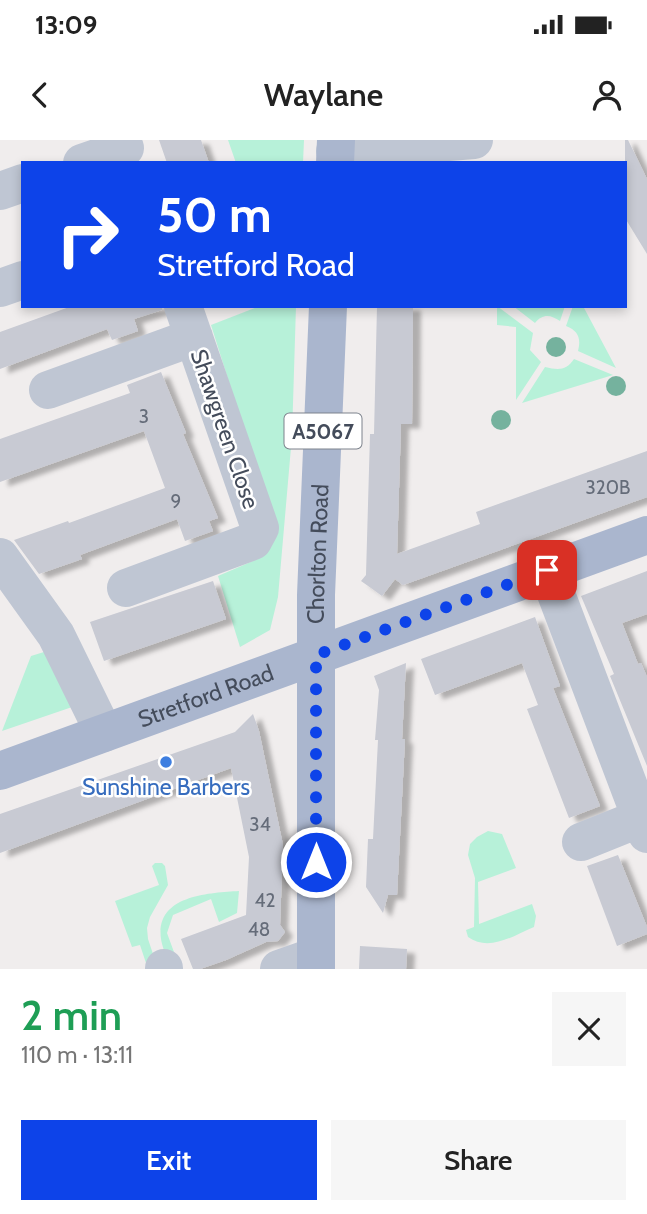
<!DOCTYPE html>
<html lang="en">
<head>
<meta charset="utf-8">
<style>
  body { margin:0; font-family:Cabin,sans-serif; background:#f6f6f6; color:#222; height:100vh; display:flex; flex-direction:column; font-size:26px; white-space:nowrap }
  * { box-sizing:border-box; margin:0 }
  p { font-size:23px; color:#767676 }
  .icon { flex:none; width:38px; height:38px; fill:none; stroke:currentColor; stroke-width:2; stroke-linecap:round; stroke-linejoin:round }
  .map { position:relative; height:829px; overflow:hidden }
  .details { display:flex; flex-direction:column; background:#fff; flex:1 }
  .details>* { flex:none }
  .banner { position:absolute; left:21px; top:21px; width:606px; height:147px; border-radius:0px; box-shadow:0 4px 10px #0003; background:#0d43e9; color:#fff; overflow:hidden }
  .pin { position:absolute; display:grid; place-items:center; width:60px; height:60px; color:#fff; margin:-30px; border-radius:14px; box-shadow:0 4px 10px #0006 }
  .me { position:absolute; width:77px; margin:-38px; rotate:0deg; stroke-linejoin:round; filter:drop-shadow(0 0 5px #0008) }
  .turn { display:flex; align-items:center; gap:24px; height:147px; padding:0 21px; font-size:32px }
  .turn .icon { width:91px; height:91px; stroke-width:2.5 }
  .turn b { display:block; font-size:49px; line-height:60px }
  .round { display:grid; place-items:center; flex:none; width:74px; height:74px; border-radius:0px; background:#f6f6f6 }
  .headline { display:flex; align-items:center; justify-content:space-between; height:119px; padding:0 21px }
  h1 { font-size:42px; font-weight:600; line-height:52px; color:#1e9e55 }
  .primary-button { display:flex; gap:14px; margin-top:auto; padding:14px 21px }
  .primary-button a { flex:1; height:80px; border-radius:0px; background:#0d43e9; color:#fff; font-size:28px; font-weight:600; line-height:80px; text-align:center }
  .primary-button a+a { background:#f6f6f6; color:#222 }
  .status { display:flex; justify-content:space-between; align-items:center; height:49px; padding:0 35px; background:#fff; direction:ltr }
  .status svg { height:19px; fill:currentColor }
  header { display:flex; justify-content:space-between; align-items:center; height:91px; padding:0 21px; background:#fff; font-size:32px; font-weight:600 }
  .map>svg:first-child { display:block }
  .green { fill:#b7f1d9 }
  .building { fill:#c8cad3; filter:url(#shadow) }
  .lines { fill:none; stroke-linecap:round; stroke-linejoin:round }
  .minor { stroke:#bfc6d3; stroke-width:38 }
  .major { stroke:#aab6ce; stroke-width:38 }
  .tree { fill:#75b29e }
  .route { stroke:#0d43e9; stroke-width:12; stroke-dasharray:0 21.6 }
  .shop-dot { fill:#3f7fe0; stroke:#fff; stroke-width:2.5 }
  .labels { text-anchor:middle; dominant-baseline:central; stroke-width:5; stroke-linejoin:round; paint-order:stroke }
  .number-label { font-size:19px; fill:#656c79 }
  .shield { fill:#fff; stroke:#7c828c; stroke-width:2 }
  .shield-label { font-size:21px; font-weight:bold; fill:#444c5b }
  .street-label { font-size:23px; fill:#444c5b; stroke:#fff }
  .shop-label { font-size:23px; fill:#366cbe; stroke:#fff }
</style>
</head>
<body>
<div class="status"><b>13:09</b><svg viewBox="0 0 49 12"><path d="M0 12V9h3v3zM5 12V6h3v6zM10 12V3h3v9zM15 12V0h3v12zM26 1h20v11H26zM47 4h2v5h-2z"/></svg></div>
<header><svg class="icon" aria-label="back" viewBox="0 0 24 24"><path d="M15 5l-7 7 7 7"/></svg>Waylane<svg class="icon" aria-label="person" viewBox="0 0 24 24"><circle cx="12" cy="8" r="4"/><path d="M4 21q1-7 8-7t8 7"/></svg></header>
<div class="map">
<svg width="647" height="829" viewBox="0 0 647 829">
  <defs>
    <filter id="shadow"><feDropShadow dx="8" dy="4.5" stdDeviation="2" flood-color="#0004"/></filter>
  </defs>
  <rect width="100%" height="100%" fill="#f0eded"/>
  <path class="green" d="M228,0H304L303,23H236Z
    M260,166H296L292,296L278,457L270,490L240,507L218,436L253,421L273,382L211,185Z
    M497,166L533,193L530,210L541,222L516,260V187L497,185Z
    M513,166H565L560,181C551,175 543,173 535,183Z
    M573,166H583L616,228L578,211C581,199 579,191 566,186Z
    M574,219L613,235L522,263L545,227C558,230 566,231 574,219Z
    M44,512L78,565L2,591L31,516Z
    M488,691L502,694L516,728L478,742L479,784L532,764L536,776L534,787C513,796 489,812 468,797L466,790L474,787L475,738L468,715L470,704L477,697Z
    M155,723H162L165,726L168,745L150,777L147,788L148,799L158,829H148L140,805L132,807L115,761L159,745L152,726Z
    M239,751L237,773L219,782L211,759L173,775L167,793L178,823L170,825C167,817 162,807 161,799C155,755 209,753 239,751Z"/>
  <path class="building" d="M159,0H201L209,23H167Z
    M625,0H628L647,39V114L625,78Z
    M72,166H162V170L134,179L138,191L112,200L107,189L0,229V192Z
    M377,166H413L412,284H401L397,414L480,384L476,372L647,311V357L403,445L395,439L382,456L371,448L361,441L366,435L370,294H374Z
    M161,232L186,293L183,294L218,378L209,381L213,391L185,401L177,379L80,415L82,419L39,434L14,400L68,381L69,383L165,348L144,291L0,342V299L130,253L127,245Z
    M647,431V474L622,483L638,524L641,523L647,537V626L610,536L614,534L581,456Z
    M213,441L226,479L104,521L90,482Z
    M535,477L560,546L553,548L600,666L569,678L527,569L538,565L522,523L435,555L421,519Z
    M406,523L402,599H405L397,755H388L383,773L366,747L368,699H373L378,600H375L379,550L374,536Z
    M253,574L259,591L283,705L280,785L285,792L278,801L266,802L226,820L200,829H193L181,799L246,775L249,717L231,628L0,713V674L235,592Z
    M618,715L647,787V794L617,806L587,726Z
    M360,806L407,809L406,829H359Z"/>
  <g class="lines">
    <path class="minor" d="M335,11L474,0
      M82,23L125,8
      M0,51L23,43
      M0,148L23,140
      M48,250L194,197
      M0,417L56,495L104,593
      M547,430L647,694
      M126,448L253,401L260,388L183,166
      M581,702L641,678
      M164,828V829
      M279,829L316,816"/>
    <g class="major">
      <path d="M335,23L336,0"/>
      <path id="s1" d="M0,631L647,395"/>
      <path id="s2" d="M316,829V455L328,166"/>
    </g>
  </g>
  <g class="tree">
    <circle cx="556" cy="207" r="10"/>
    <circle cx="616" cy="246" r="10"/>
    <circle cx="501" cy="280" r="10"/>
  </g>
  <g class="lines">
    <path class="route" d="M316,722V515L547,430"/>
  </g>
  <circle class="shop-dot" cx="166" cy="622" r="7"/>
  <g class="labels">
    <g class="number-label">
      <text x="144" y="276">3</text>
      <text x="608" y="347">320B</text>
      <text x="176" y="361">9</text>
      <text x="260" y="684">34</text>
      <text x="265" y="760">42</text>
      <text x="259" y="789">48</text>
    </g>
    <rect class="shield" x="284.5" y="273.5" width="77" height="35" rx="5"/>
    <g class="shield-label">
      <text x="323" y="291">A5067</text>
    </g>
    <g class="street-label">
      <text transform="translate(225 289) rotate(71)">Shawgreen Close</text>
      <text stroke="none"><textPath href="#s2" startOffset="415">Chorlton Road</textPath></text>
      <text stroke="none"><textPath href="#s1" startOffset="219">Stretford Road</textPath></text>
    </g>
    <g class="shop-label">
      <text x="166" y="647">Sunshine Barbers</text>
    </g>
  </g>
</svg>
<div class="pin" style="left:547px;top:430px;background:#d93025"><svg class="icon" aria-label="arrive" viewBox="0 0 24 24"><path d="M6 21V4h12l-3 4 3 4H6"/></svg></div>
<svg class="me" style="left:316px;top:722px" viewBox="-20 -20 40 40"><circle r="17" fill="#0d43e9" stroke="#fff" stroke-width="3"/><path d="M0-11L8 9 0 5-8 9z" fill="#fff"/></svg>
<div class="banner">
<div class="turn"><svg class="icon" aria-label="right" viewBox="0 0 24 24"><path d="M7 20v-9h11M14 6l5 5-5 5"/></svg><div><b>50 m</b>Stretford Road</div></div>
</div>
</div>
<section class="details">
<div class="headline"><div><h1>2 min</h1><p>110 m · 13:11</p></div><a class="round"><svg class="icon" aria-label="close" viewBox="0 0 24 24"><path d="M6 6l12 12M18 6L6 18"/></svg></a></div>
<div class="primary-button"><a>Exit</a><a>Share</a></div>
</section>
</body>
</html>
